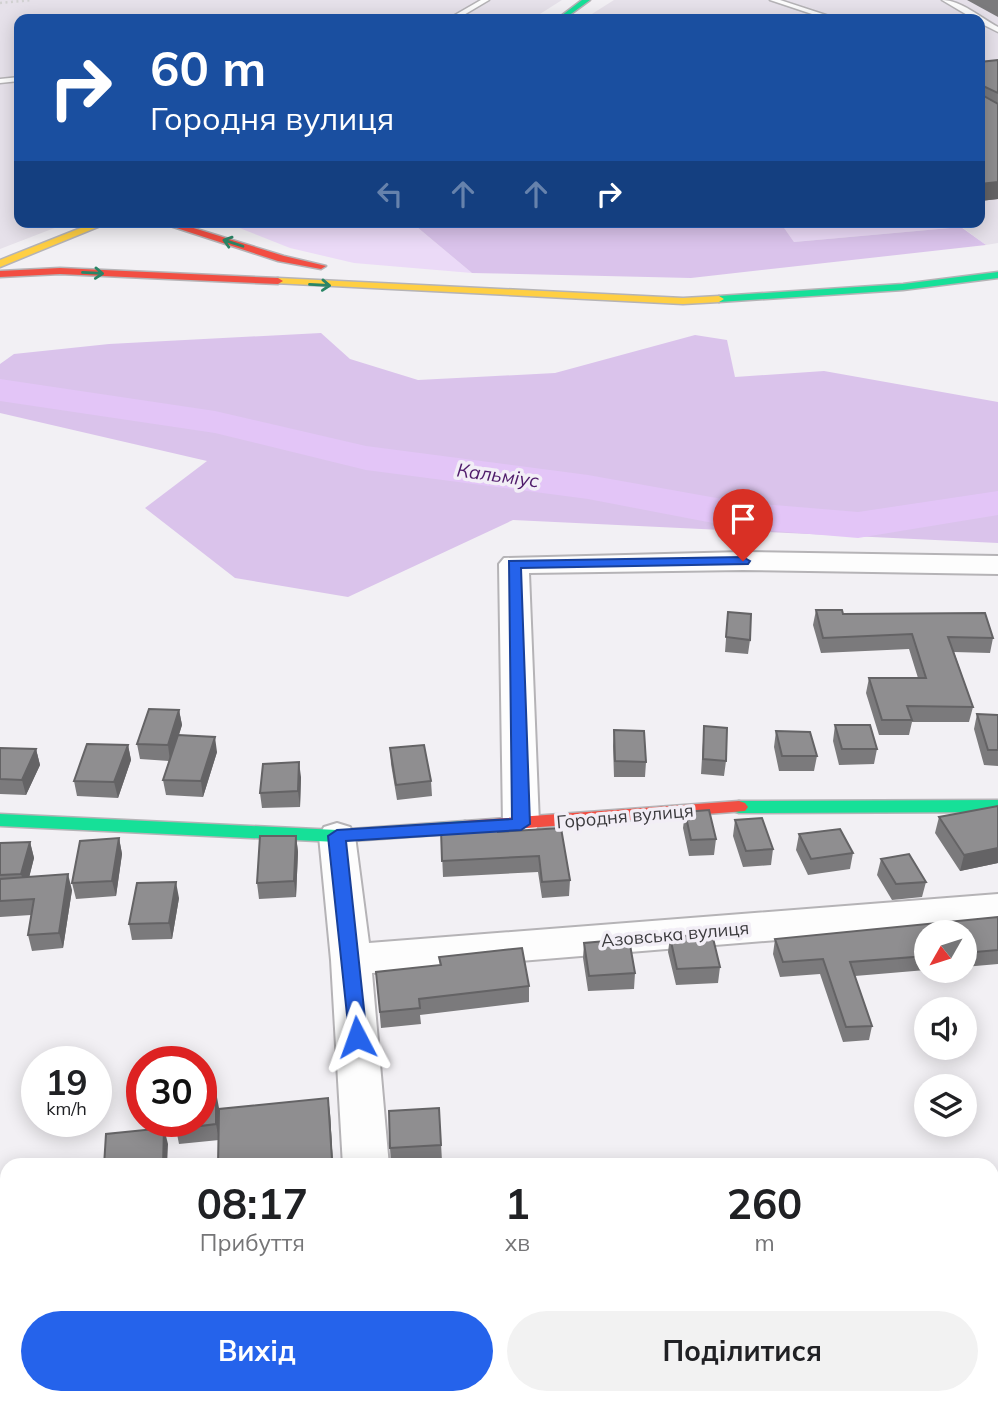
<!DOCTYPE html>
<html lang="uk">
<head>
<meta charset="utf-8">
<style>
  body { margin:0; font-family:Mulish,sans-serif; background:#f2f2f2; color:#202124; height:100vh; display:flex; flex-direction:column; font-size:26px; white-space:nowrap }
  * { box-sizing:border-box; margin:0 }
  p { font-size:23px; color:#757577 }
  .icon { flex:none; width:38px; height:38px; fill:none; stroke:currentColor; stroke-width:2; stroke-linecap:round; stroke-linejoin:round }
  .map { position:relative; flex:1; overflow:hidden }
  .details { position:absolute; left:0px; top:1158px; width:999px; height:247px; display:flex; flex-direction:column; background:#fff; border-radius:21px 21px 0 0; box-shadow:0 4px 18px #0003 }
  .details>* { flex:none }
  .banner { position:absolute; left:14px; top:14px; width:971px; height:214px; border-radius:14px; box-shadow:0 4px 18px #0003; background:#1a4fa0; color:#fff; overflow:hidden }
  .needle { width:46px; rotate:231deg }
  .controls { position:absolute; left:914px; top:920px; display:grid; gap:14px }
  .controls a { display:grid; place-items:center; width:63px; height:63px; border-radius:50%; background:#fff; box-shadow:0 4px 18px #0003; font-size:35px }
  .speed { position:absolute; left:21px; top:1046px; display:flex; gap:14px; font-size:35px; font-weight:700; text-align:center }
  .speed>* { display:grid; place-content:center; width:91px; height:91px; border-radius:50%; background:#fff; box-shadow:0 4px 18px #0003; line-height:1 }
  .speed small { font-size:18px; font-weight:400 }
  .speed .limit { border:10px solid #d22; background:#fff; color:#111 }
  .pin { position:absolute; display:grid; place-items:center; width:60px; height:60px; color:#fff; margin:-72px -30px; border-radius:50% 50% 50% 0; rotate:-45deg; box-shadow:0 0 7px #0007 }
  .pin .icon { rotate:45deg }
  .me { position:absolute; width:77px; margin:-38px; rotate:356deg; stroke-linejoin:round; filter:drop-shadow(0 0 5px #0008) }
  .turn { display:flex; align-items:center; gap:24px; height:147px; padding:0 21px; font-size:32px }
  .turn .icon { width:91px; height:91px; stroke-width:2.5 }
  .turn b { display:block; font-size:49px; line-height:60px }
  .lanes { display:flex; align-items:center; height:66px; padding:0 21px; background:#0003; justify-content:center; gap:35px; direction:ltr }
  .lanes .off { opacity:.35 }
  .eta { display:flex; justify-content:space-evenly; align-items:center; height:119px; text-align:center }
  .eta b { font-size:42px; font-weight:700; line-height:49px }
  .action { display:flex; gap:14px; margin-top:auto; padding:14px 21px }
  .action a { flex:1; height:80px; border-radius:42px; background:#2563eb; color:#fff; font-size:28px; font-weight:700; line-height:80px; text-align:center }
  .action a+a { background:#f2f2f2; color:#202124 }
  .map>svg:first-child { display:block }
  .built { fill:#e6e1ea }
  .green { fill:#ebdaf7 }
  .forest { fill:#dac3eb }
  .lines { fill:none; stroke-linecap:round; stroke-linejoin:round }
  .river { fill:#e3c5f7; fill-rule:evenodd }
  .lane-casing { stroke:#b5b3b6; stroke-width:3 }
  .street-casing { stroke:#b5b3b6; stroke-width:4 }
  .fast-casing { stroke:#b5b3b6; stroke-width:3 }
  .slow-casing { stroke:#b5b3b6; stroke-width:3 }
  .jam-casing { stroke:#b5b3b6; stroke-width:3 }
  .lane { fill:#fdfdfd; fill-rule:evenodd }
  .street { fill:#fdfdfd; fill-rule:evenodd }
  .fast { fill:#16e098; fill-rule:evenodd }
  .slow { fill:#ffcf43; fill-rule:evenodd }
  .jam { fill:#f24e42; fill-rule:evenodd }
  .rail { stroke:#d1d1d1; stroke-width:2.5; stroke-dasharray:2 3.5; stroke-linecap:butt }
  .wall { fill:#7b7a7c }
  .shaded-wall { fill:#646365 }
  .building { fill:#8f8e90; stroke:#646365; stroke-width:2 }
  .oneway { stroke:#2a8566 }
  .route { fill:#2563eb; stroke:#184099; stroke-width:2 }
  .labels { text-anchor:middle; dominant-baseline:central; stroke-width:7; stroke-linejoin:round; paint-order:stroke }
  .street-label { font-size:18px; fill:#3b3a3d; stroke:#f2eef6 }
  .water-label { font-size:19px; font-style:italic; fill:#4f1b6a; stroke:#f2eef6 }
</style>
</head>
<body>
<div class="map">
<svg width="998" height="1404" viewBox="0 0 998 1404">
  <rect width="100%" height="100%" fill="#f2f0f4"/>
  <path class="built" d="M0,0H562L532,19H19V222H70L0,249Z
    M614,0H998V243L986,245L955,222H980V19H584Z"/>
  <path class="green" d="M291,222H411L472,273L354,263L290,248L232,225Z
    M780,222H955L961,227L794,242Z"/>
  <path class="forest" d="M411,222H780L794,242L961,227L986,245L691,278L472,273Z
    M321,333L350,359L418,380L555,373L695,335L727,340L735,377L824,371L998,402V543L513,520L348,597L235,578L145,508L207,461L0,413V364L14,354L109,344Z"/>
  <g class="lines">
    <path class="river" d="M0,379L215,411L366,446L588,475L739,502L858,512L998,491V515L858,538L739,528L588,499L366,470L215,433L0,401Z"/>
    <g class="lane-casing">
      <path id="lane" d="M481,0H489L457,19H448Z
        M770,0H780L838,19H827Z
        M942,0C961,0 981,18 998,27V32L980,23V19H974Z
        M19,77V81L0,83V79Z"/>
    </g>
    <g class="street-casing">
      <path id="street" d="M743,552L998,556V574L743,570L529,573L539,824L534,833L521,837L508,833L503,824L499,564L504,558Z
        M337,823L350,827L355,836L369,943L998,894V922L372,973L389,1166H343L331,960L319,836L324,827Z
        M7,1239V1283L0,1284V1240Z
        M992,1271H998V1317H992Z"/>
    </g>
    <g class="fast-casing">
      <path id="fast" d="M582,0H590L564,19H557Z
        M998,272V278L903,290L719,302L714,299L719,296L903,284Z
        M998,800V812L739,813L733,811L730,807L733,803L739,801Z
        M0,814L337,830L465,821L471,823L474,827L471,831L465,833L337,842L0,826Z"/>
    </g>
    <g class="slow-casing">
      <path id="slow" d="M96,222H110L0,267V260Z
        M278,278L683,298L719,296L724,299L719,302L683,304L274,283V279Z"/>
    </g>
    <g class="jam-casing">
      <path id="jam" d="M158,222H174L284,256L326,266L321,269L278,261Z
        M60,268L278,278L283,281L278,284L60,274L0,277V271Z
        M739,801L745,803L748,807L745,811L465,833L459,831L456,827L459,823L465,821Z"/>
    </g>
    <use href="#lane" class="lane"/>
    <use href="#street" class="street"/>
    <use href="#fast" class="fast"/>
    <use href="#slow" class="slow"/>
    <use href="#jam" class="jam"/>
    <path class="rail" d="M0,3L32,0"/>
  </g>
  <path class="wall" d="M967,0H998V17Z
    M998,60V199L980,201V62Z
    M816,610L993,638L990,653L954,652L973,707L969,722H912L909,735H879L866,693L869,678H918L909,649L821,653L813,625Z
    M728,612L750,640L748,654L725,652Z
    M179,710L182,725L179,735L217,752L203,797L166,795L163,780L169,761L140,759L137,744Z
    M977,714L998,715V766L984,765L974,729Z
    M835,725L877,749L874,764L839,765L833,741Z
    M704,726L726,761L724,776L701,774Z
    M614,730L646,762L645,777H614L613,746Z
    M776,731L817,756L814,771H779L774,747Z
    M128,745L131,760L118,798L77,796L74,781Z
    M0,748L36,749L40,765L26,795L0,794Z
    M390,748L431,781L432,796L397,800L391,764Z
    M301,777L300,807L262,808L260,793Z
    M998,806V863L960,871L935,833L939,817Z
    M685,812L716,839L714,855L689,856L683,828Z
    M735,820L773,849L771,865L743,867L733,836Z
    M561,828L570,880L569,896L542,898L538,872L443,877L441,830L498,832Z
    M799,834L853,853L850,869L808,875L796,850Z
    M296,836L298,852L296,897L259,899L257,883Z
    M119,838L122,854L116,896L76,899L72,883Z
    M30,842L34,858L29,877L72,890L63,948L32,951L28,935L31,915L0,917V843Z
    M881,859L926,882L922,897L892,900L877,875Z
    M179,898L172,939L132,940L129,924Z
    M998,917V964L964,967V933H926V970L855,976L872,1026L869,1040L843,1042L820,974L780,977L773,954L775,939Z
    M670,937L720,967L718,983L676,985L668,952Z
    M584,943L635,973L634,989L588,991L583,958Z
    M439,957L529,986V1002L420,1015L421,1024L381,1028L376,972L440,966Z
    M209,1093L219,1109L330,1113L333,1166H218L219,1140L179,1144L176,1129Z
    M439,1108L442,1161L391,1164L390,1148Z
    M7,1272V1343L0,1344V1273Z
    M992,1310H998V1380H992Z
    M75,1398H121L90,1404H77Z
    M548,1398H683L659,1404H549Z"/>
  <path class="shaded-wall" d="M998,182V199L980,201V184Z
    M179,710L182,725L170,761L168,745Z
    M215,737L217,752L203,797L201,781Z
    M128,745L131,760L118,798L114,782Z
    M36,749L40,765L26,795L22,780Z
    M299,762L301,777L300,807L298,791Z
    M296,836L298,852L296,897L294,881Z
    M119,838L122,854L116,896L112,881Z
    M30,842L34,858L26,890L21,874Z
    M998,848V863L960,871L964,855Z
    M68,874L72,890L63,948L59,933Z
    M176,882L179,898L172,939L169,923Z
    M216,1092L219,1108V1140L216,1124Z
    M328,1098L330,1113L333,1166H332Z
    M164,1128L168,1144L167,1166H163Z
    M623,1398H683L659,1404H603Z"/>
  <path class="building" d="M998,60V93L981,85L982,95L998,104V182L980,184V62Z
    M816,610H842L843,614L985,613L993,638L948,637L973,707L907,706L912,720H882L869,678H926L912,634L823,638Z
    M728,612L751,614L750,640L726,637Z
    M149,709L179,710L168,745L137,744Z
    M977,714L998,715V750H988Z
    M835,725H870L877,749H842Z
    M704,726L727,728L726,761L703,759Z
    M614,730L644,731L646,762L615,761Z
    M776,731L810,732L817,756H782Z
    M178,735L215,737L201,781L163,780Z
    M87,744L128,745L114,782L74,781Z
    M424,745L431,781L396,785L390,748Z
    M0,748L36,749L22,780L0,779Z
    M299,762L298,791L260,793L263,764Z
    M998,806V848L964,855L939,817Z
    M709,810L716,839L691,840L685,812Z
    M762,818L773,849L746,851L735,820Z
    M498,828V832L561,828L570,880L542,882L539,856L442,861L441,830Z
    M840,829L853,853L811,859L799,834Z
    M260,836H296L294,881L257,883Z
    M119,838L112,881L72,883L80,841Z
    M30,842L21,874L0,875V843Z
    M909,854L926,882L896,884L881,859Z
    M68,874L59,933L28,935L34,899L0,901V879Z
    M176,882L169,923L129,924L137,883Z
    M998,917V950L964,953V933H926V956L850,962L872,1026L846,1027L823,959L783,962L775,939Z
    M712,934L720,967L677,969L670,937Z
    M629,939L635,973L589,976L584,943Z
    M522,948L529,986L419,999L420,1008L380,1012L376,972L441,965L439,957Z
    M206,1076V1093L216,1092V1124L176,1129V1122H201V1077Z
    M328,1098L332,1160L278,1166H218L219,1109Z
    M439,1108L441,1145L390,1148L389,1111Z
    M164,1128L163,1166H104L106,1134Z
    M7,1272V1327L0,1328V1273Z
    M992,1310H998V1365H992Z
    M552,1398H623L603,1404H553Z"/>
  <defs><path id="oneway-shaft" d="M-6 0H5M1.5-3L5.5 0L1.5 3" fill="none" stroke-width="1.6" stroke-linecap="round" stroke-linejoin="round" transform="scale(1.75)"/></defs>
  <g class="oneway">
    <use href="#oneway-shaft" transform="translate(233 243) rotate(-162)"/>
    <use href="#oneway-shaft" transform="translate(93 273) rotate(3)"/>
    <use href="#oneway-shaft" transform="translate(320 285) rotate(3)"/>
  </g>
  <path class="route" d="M743,557L750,561L748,564L521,568L530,824L521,830L346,841L367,1037L364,1043H350L328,836L337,830L512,819L509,561Z"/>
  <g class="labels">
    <g class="street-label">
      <text transform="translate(625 816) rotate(-5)">Городня вулиця</text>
      <text transform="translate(675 934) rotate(-5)">Азовська вулиця</text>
    </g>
    <g class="water-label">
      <text transform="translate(498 475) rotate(8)">Кальміус</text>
    </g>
  </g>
</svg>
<div class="controls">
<a><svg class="needle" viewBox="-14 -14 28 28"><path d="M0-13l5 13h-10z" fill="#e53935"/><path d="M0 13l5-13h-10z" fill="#757577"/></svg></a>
<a><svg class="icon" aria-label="sound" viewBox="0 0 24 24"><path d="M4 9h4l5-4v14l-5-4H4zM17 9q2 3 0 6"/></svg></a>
<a><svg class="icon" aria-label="layers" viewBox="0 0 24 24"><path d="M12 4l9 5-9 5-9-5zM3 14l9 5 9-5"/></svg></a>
</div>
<div class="speed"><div>19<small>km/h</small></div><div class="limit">30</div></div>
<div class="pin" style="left:743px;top:561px;background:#d93025"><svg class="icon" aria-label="arrive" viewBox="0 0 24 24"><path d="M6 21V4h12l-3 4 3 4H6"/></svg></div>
<svg class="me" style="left:357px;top:1037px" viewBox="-20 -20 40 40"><path d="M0-17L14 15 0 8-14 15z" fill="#2563eb" stroke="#fff" stroke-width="4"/></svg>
<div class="banner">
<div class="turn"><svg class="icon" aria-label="right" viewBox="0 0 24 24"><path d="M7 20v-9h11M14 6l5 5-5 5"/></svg><div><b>60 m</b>Городня вулиця</div></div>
<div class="lanes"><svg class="icon off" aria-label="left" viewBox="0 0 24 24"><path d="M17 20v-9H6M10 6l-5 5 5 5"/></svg><svg class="icon off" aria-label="ahead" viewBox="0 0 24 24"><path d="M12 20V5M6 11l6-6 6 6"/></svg><svg class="icon off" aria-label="ahead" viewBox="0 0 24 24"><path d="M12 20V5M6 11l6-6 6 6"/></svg><svg class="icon" aria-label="right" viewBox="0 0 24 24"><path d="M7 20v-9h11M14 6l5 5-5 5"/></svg></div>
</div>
<section class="details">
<div class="eta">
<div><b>08:17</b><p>Прибуття</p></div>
<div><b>1</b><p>хв</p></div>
<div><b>260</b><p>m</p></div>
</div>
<div class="action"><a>Вихід</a><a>Поділитися</a></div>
</section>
</div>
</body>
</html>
